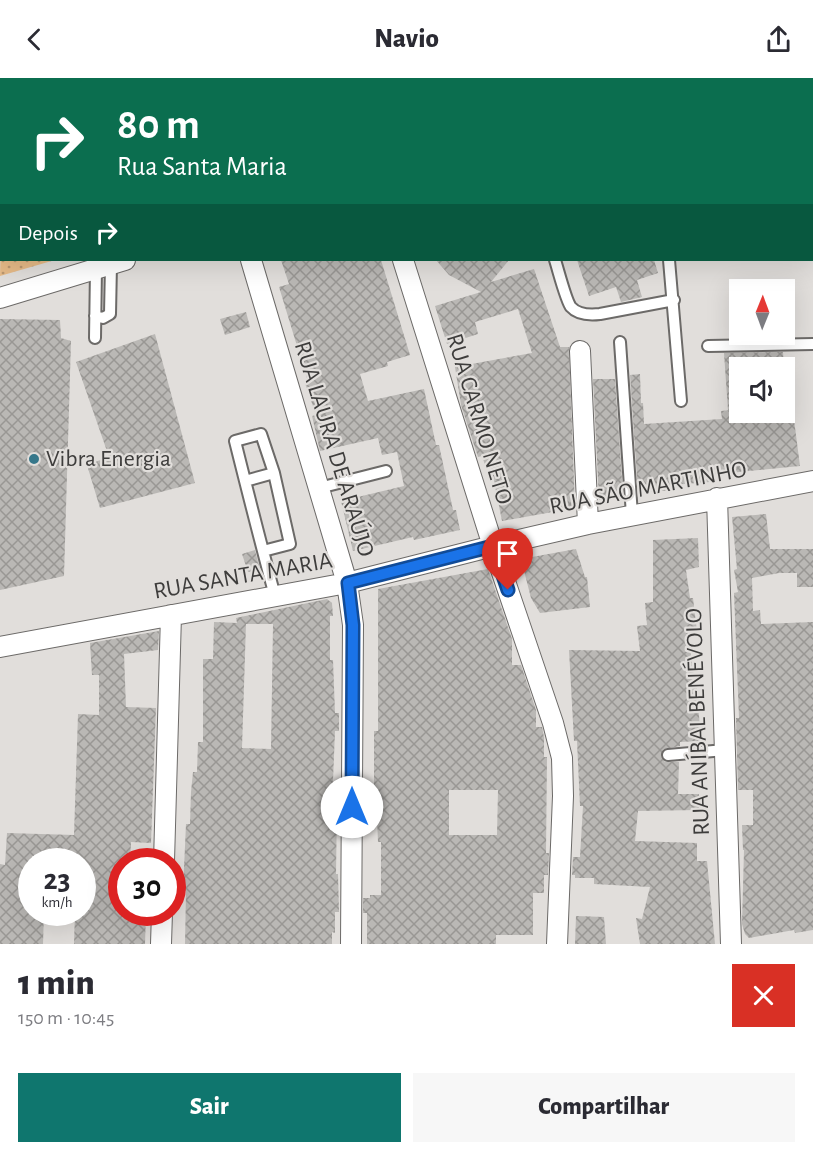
<!DOCTYPE html>
<html lang="pt">
<head>
<meta charset="utf-8">
<style>
  body { margin:0; font-family:"Alegreya Sans",sans-serif; background:#f7f7f7; color:#2b2b33; height:100vh; display:flex; flex-direction:column; font-size:22px; white-space:nowrap }
  * { box-sizing:border-box; margin:0 }
  p { font-size:20px; color:#7c7c81 }
  .icon { flex:none; width:33px; height:33px; fill:none; stroke:currentColor; stroke-width:2; stroke-linecap:round; stroke-linejoin:round }
  .map { position:relative; height:866px; overflow:hidden }
  .side { display:flex; flex-direction:column; background:#fff; flex:1 }
  .side>* { flex:none }
  .hud { position:absolute; left:0px; top:0px; width:813px; height:183px; box-shadow:0 6px 24px #0002; background:#0b6e4f; color:#fff; overflow:hidden }
  .needle { width:39px; rotate:1deg }
  .controls { position:absolute; left:729px; top:201px; display:grid; gap:12px }
  .controls a { display:grid; place-items:center; width:66px; height:66px; border-radius:0px; background:#fff; box-shadow:0 6px 24px #0002; font-size:30px }
  .speed { position:absolute; left:18px; top:770px; display:flex; gap:12px; font-size:30px; font-weight:700; text-align:center }
  .speed>* { display:grid; place-content:center; width:78px; height:78px; border-radius:50%; background:#fff; box-shadow:0 6px 24px #0002; line-height:1 }
  .speed small { font-size:15px; font-weight:400 }
  .speed .limit { border:9px solid #d22; background:#fff; color:#111 }
  .pin { position:absolute; display:grid; place-items:center; width:51px; height:51px; color:#fff; margin:-62px -26px; border-radius:50% 50% 50% 0; rotate:-45deg; box-shadow:0 0 6px #0007 }
  .pin .icon { rotate:45deg }
  .me { position:absolute; width:66px; margin:-33px; rotate:0deg; stroke-linejoin:round; filter:drop-shadow(0 0 4px #0008) }
  .turn { display:flex; align-items:center; gap:21px; height:126px; padding:0 18px; font-size:27px }
  .turn .icon { width:78px; height:78px; stroke-width:2.5 }
  .turn b { display:block; font-size:42px; line-height:51px }
  .then { display:flex; align-items:center; height:57px; padding:0 18px; background:#0003; gap:12px; font-size:22px }
  .round { display:grid; place-items:center; flex:none; width:63px; height:63px; border-radius:0px; background:#f7f7f7 }
  .overview { display:flex; align-items:center; justify-content:space-between; height:102px; padding:0 18px }
  h1 { font-size:36px; font-weight:800; line-height:45px }
  .button { display:flex; gap:12px; margin-top:auto; padding:12px 18px }
  .button a { flex:1; height:69px; border-radius:0px; background:#0f766e; color:#fff; font-size:24px; font-weight:800; line-height:69px; text-align:center }
  .button a+a { background:#f7f7f7; color:#2b2b33 }
  header { display:flex; justify-content:space-between; align-items:center; height:78px; padding:0 18px; background:#fff; font-size:27px; font-weight:800 }
  .map>svg:first-child { display:block }
  .built { fill:#d8d0c8 }
  .park { fill:url(#park-dots) }
  .building { fill:url(#building-cross-hatch); fill-rule:evenodd }
  .lines { fill:none; stroke-linecap:round; stroke-linejoin:round }
  .service-casing { stroke:#6c6a68; stroke-width:14 }
  .minor-casing { stroke:#6c6a68; stroke-width:22 }
  .service { stroke:#fff; stroke-width:10 }
  .minor { stroke:#fff; stroke-width:20 }
  .route-casing { stroke:#114b97; stroke-width:15 }
  .route { stroke:#1a73e8; stroke-width:10 }
  .poi-dot { fill:#36778a; stroke:#e1dedb; stroke-width:2 }
  .labels { text-anchor:middle; dominant-baseline:central; stroke-width:4.5; stroke-linejoin:round; paint-order:stroke }
  .street-label { font-size:24px; fill:#3e3d3c; stroke:#e1dedb }
  .poi-label { font-size:24px; fill:#3e3d3c; stroke:#e1dedb; text-anchor:start }
</style>
</head>
<body>
<header><svg class="icon" aria-label="back" viewBox="0 0 24 24"><path d="M15 5l-7 7 7 7"/></svg>Navio<svg class="icon" aria-label="share" viewBox="0 0 24 24"><path d="M12 15V3M7 8l5-5 5 5M5 13v7h14v-7"/></svg></header>
<div class="map">
<svg width="813" height="866" viewBox="0 0 813 866">
  <defs>
    <pattern id="park-dots" width="8" height="8" patternUnits="userSpaceOnUse" patternTransform="scale(1.5)"><rect width="8" height="8" fill="#e6ba87"/><path d="M2 2h.1M6 6h.1" fill="none" stroke="#bc9870" stroke-width="1.8" stroke-linecap="round"/></pattern>
    <pattern id="building-cross-hatch" width="8" height="8" patternUnits="userSpaceOnUse" patternTransform="scale(1.5)"><rect width="8" height="8" fill="#bab8b5"/><path d="M0 0l8 8M0 8l8-8" fill="none" stroke="#999794"/></pattern>
  </defs>
  <rect width="100%" height="100%" fill="#e1dedb"/>
  <path class="built" d="M1,29L2,157L0,158V30Z"/>
  <path class="park" d="M1,157L2,182H55L0,198Z"/>
  <path class="building" d="M281,182H381L410,277L387,284L388,288L360,296L368,323L424,311L436,367H439L453,432H456L460,452L414,462L413,459L353,473L341,423L404,408L397,374L382,377L378,360L320,373L312,338L316,337L305,305L308,304L279,209L289,206Z
    M436,182H509L491,204L534,191L560,269H569L575,430L502,443L491,388L486,390L482,378L478,379L461,327L455,289L532,275L518,231L475,244L478,256L447,266L435,228L481,214L449,197Z
    M577,182H654L658,195L637,202L642,219L621,224L616,209L589,218Z
    M246,234L250,249L225,257L220,241Z
    M0,241L60,242L61,260L71,263L64,498L0,512Z
    M155,256L195,405L100,430L87,387L109,379L76,284Z
    M783,274L784,290H740V331L728,332L724,275Z
    M640,296L641,325H643L644,346L722,341L721,333L740,331V334H793L800,388L710,397V404L672,407V412L638,415L630,297Z
    M593,301H615L623,416L616,417L617,421L599,422Z
    M766,436L770,471H813V509H797V495H779L752,500L753,533L760,532L761,546L813,544V852L795,855L794,852L749,860L745,856L742,846L744,772H743L742,747H753V712H738L736,640H739L734,515L738,514L734,492L737,491L732,439Z
    M698,460L699,489L686,492L690,520H693L697,553L688,554L694,599H696L701,663L680,664V668L664,671L661,677L665,684H679L678,716H699V732L638,733L635,763L697,765V783H707L715,866H640L636,840L642,841L650,809L594,806V800H575V797H572L573,779H580L583,728H580L577,663H574L569,572L640,573L637,548L647,547L645,525L653,524V462Z
    M576,471L585,499H587L590,529L540,535L531,520L521,481Z
    M255,472L260,492L248,494L242,476Z
    M488,491L512,561V587H521L536,632V649H542L544,659V679H547L546,775H549L548,797H544V815H533V857H496V866H367V835H363V820H370V817H381V764H378L376,716H374V653H378V511ZM449,712H498L497,757H449Z
    M327,521L332,525L333,538H330V582H333L335,635H339V653H335L332,728H337L336,796H338L339,834H335V855L332,854V866H185L186,813H183L186,746H190L191,714L193,694H197L198,664H203V581H213L214,544L237,545L236,540ZM246,546H273L271,671L242,670Z
    M159,553L158,572L124,576L126,629L156,630L151,765L131,764L130,783H122V804H119V834H146L145,866H74L75,834H87L88,796H82V783H75V779L32,778V834H44L43,866H0V786L5,787L7,755L74,757L78,636L99,637V597H92L90,565Z
    M576,838L604,839L606,866H575Z"/>
  <g class="lines">
    <g class="service-casing">
      <path id="service" d="M394,0V2
        M488,0L489,2
        M752,0V2
        M516,2L522,0
        M555,182C558,191 566,223 571,229C578,237 591,237 600,236L674,222
        M669,182L681,323
        M95,238L103,240L110,236L111,186
        M95,260L96,190
        M620,264L632,437
        M708,268L813,266
        M245,403L274,395
        M319,410L386,393
        M263,473L290,466L274,395L261,356L235,363C248,415 261,467 275,518
        M668,677L725,672"/>
    </g>
    <g class="minor-casing">
      <path id="minor" d="M194,0V2
        M343,0L344,2
        M686,2L690,0
        M251,182L347,505L353,547L351,866
        M403,182L493,468L553,645L562,680L563,718L557,866
        M0,220L125,182
        M580,273L588,446
        M717,420L731,866
        M0,569L347,505L493,468L588,446L813,403
        M164,783L171,537
        M161,866L162,834"/>
    </g>
    <use href="#service" class="service"/>
    <use href="#minor" class="minor"/>
  </g>
  <g class="lines">
    <g class="route-casing">
      <path id="route" d="M352,729L353,547L348,505L493,468L508,512"/>
    </g>
    <use href="#route" class="route"/>
  </g>
  <circle class="poi-dot" cx="34" cy="381" r="6"/>
  <g class="labels">
    <g class="street-label">
      <text transform="translate(479 341) rotate(73)">RUA CARMO NETO</text>
      <text transform="translate(334 371) rotate(73)">RUA LAURA DE ARAÚJO</text>
      <text transform="translate(648 410) rotate(-11)">RUA SÃO MARTINHO</text>
      <text transform="translate(243 498) rotate(-10)">RUA SANTA MARIA</text>
      <text transform="translate(698 644) rotate(-92)">RUA ANÍBAL BENÉVOLO</text>
    </g>
    <g class="poi-label">
      <text x="46" y="381">Vibra Energia</text>
    </g>
  </g>
</svg>
<div class="controls">
<a><svg class="needle" viewBox="-14 -14 28 28"><path d="M0-13l5 13h-10z" fill="#e53935"/><path d="M0 13l5-13h-10z" fill="#7c7c81"/></svg></a>
<a><svg class="icon" aria-label="sound" viewBox="0 0 24 24"><path d="M4 9h4l5-4v14l-5-4H4zM17 9q2 3 0 6"/></svg></a>
</div>
<div class="speed"><div>23<small>km/h</small></div><div class="limit">30</div></div>
<div class="pin" style="left:508px;top:512px;background:#d93025"><svg class="icon" aria-label="arrive" viewBox="0 0 24 24"><path d="M6 21V4h12l-3 4 3 4H6"/></svg></div>
<svg class="me" style="left:352px;top:729px" viewBox="-20 -20 40 40"><circle r="19" fill="#fff"/><path d="M0-13L10 11 0 6-10 11z" fill="#1a73e8"/></svg>
<div class="hud">
<div class="turn"><svg class="icon" aria-label="right" viewBox="0 0 24 24"><path d="M7 20v-9h11M14 6l5 5-5 5"/></svg><div><b>80 m</b>Rua Santa Maria</div></div>
<div class="then">Depois<svg class="icon" aria-label="right" viewBox="0 0 24 24"><path d="M7 20v-9h11M14 6l5 5-5 5"/></svg></div>
</div>
</div>
<section class="side">
<div class="overview"><div><h1>1 min</h1><p>150 m · 10:45</p></div><a class="round" style="background:#d93025;color:#fff"><svg class="icon" aria-label="close" viewBox="0 0 24 24"><path d="M6 6l12 12M18 6L6 18"/></svg></a></div>
<div class="button"><a>Sair</a><a>Compartilhar</a></div>
</section>
</body>
</html>
